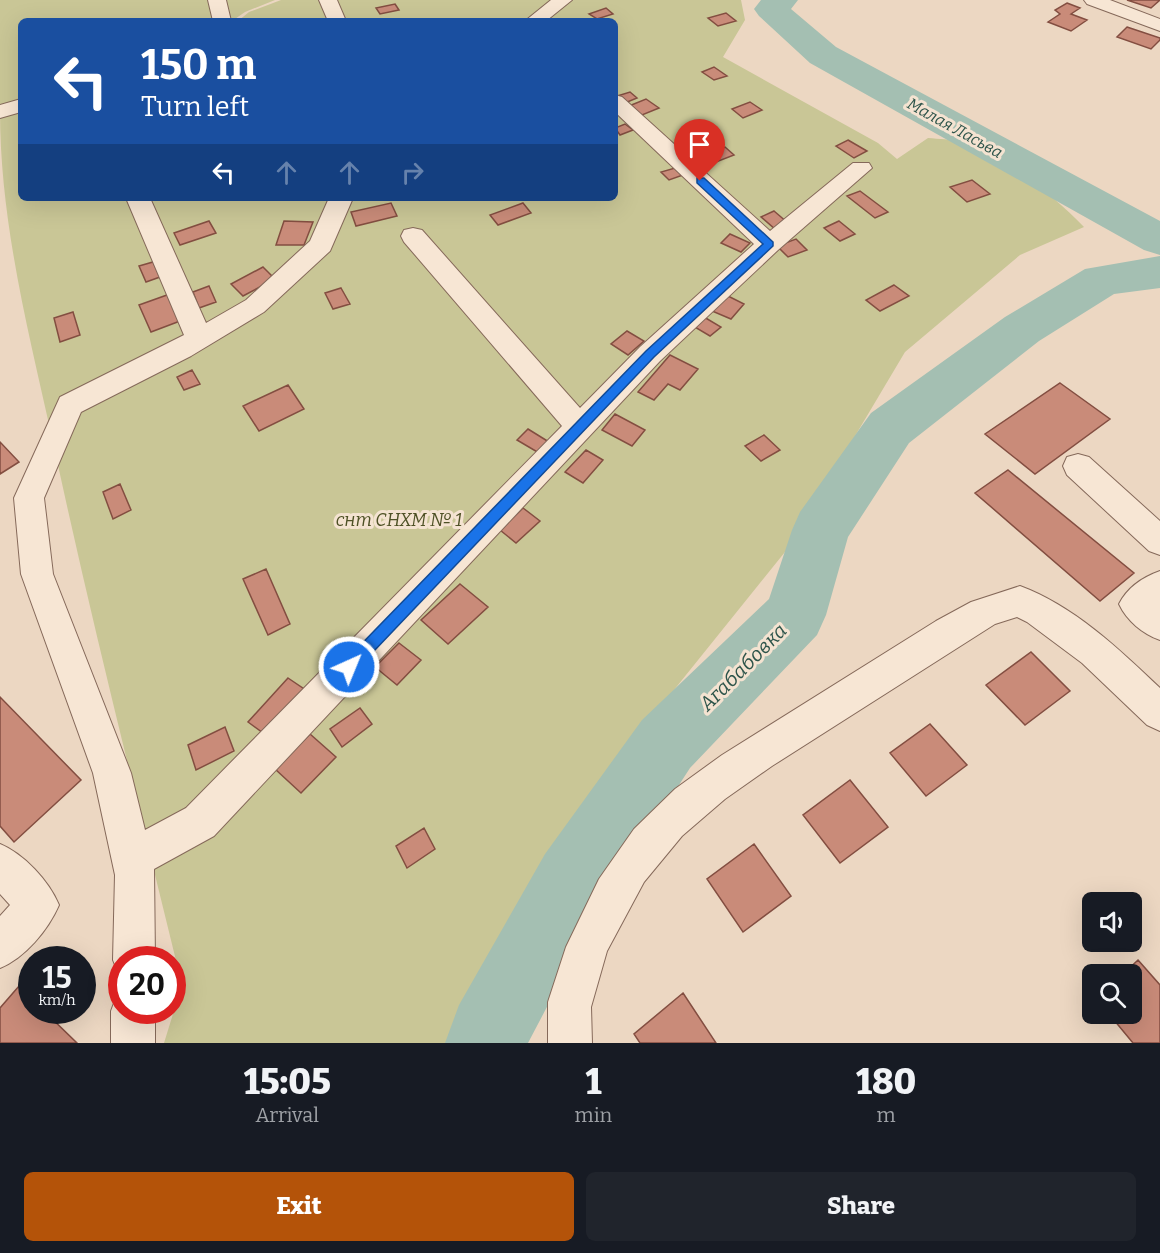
<!DOCTYPE html>
<html lang="en">
<head>
<meta charset="utf-8">
<style>
  body { margin:0; font-family:Bitter,serif; background:#20242c; color:#f1f3f6; height:100vh; display:flex; flex-direction:column; font-size:22px; white-space:nowrap }
  * { box-sizing:border-box; margin:0 }
  p { font-size:20px; color:#9ea1a6 }
  .icon { flex:none; width:33px; height:33px; fill:none; stroke:currentColor; stroke-width:2; stroke-linecap:round; stroke-linejoin:round }
  .map { position:relative; height:1043px; overflow:hidden }
  .side { display:flex; flex-direction:column; background:#171b24; flex:1 }
  .side>* { flex:none }
  .banner { position:absolute; left:18px; top:18px; width:600px; height:183px; border-radius:9px; box-shadow:0 6px 24px #0002; background:#1a4fa0; color:#fff; overflow:hidden }
  .buttons { position:absolute; left:1082px; top:892px; display:grid; gap:12px }
  .buttons a { display:grid; place-items:center; width:60px; height:60px; border-radius:9px; background:#171b24; box-shadow:0 6px 24px #0002; font-size:30px }
  .speed { position:absolute; left:18px; top:946px; display:flex; gap:12px; font-size:30px; font-weight:700; text-align:center }
  .speed>* { display:grid; place-content:center; width:78px; height:78px; border-radius:50%; background:#171b24; box-shadow:0 6px 24px #0002; line-height:1 }
  .speed small { font-size:15px; font-weight:400 }
  .speed .limit { border:9px solid #d22; background:#fff; color:#111 }
  .pin { position:absolute; display:grid; place-items:center; width:51px; height:51px; color:#fff; margin:-62px -26px; border-radius:50% 50% 50% 0; rotate:-45deg; box-shadow:0 0 6px #0007 }
  .pin .icon { rotate:45deg }
  .me { position:absolute; width:66px; margin:-33px; rotate:44deg; stroke-linejoin:round; filter:drop-shadow(0 0 4px #0008) }
  .turn { display:flex; align-items:center; gap:21px; height:126px; padding:0 24px; font-size:27px }
  .turn .icon { width:78px; height:78px; stroke-width:2.5 }
  .turn b { display:block; font-size:42px; line-height:51px }
  .lanes { display:flex; align-items:center; height:57px; padding:0 24px; background:#0003; justify-content:center; gap:30px; direction:ltr }
  .lanes .off { opacity:.35 }
  .eta { display:flex; justify-content:space-evenly; align-items:center; height:102px; text-align:center }
  .eta b { font-size:36px; font-weight:800; line-height:42px }
  .cta { display:flex; gap:12px; margin-top:auto; padding:12px 24px }
  .cta a { flex:1; height:69px; border-radius:9px; background:#b45309; color:#fff; font-size:24px; font-weight:800; line-height:69px; text-align:center }
  .cta a+a { background:#20242c; color:#f1f3f6 }
  .map>svg:first-child { display:block }
  .green { fill:#c9c696 }
  .lines { fill:none; stroke-linecap:round; stroke-linejoin:round }
  .river { fill:#a4bfb2; fill-rule:evenodd }
  .building { fill:#c98b79; stroke:#834e41; stroke-width:1.5 }
  .minor-casing { stroke:#85695a; stroke-width:2 }
  .minor { fill:#f7e6d4; fill-rule:evenodd }
  .route { fill:#1a73e8; stroke:#114b97; stroke-width:1.5 }
  .labels { text-anchor:middle; dominant-baseline:central; stroke-width:6; stroke-linejoin:round; paint-order:stroke }
  .far-water-label { font-size:16px; font-style:italic; fill:#2d544a; stroke:#f4e3d1 }
  .park-label { font-size:18px; font-style:italic; fill:#4e5125; stroke:#f4e3d1 }
  .water-label { font-size:20px; font-style:italic; fill:#2d544a; stroke:#f4e3d1 }
</style>
</head>
<body>
<div class="map">
<svg width="1160" height="1043" viewBox="0 0 1160 1043">
  <rect width="100%" height="100%" fill="#ecd7c2"/>
  <path class="green" d="M0,0H275L245,12L232,21H21V102L0,109Z
    M281,0H741L745,20L723,57L878,143L897,159L928,138C939,139 951,139 961,142C1003,153 1054,196 1084,227L1020,255L905,352L789,547L608,772L471,1043H164L182,985C138,804 92,624 53,442C29,334 0,223 0,111L21,105V198H615V21H238L249,12Z"/>
  <g class="lines">
    <path class="river" d="M761,0H798L791,9L836,47L1160,221V255L1144,250L810,63L759,16L754,9Z
      M1160,256V288L1114,294L1039,341L909,443L848,537L826,615L817,635L690,768L599,908L528,1043H445L459,1005L545,854L642,720L769,599L792,530L800,512L871,413L1005,317L1085,269Z"/>
  </g>
  <path class="building" d="M1127,0H1160L1151,8Z
    M1067,3L1080,8L1071,14L1087,20L1071,31L1048,22L1060,14L1055,10Z
    M395,4L399,10L380,14L376,8Z
    M606,8L613,14L597,19L589,14Z
    M726,13L736,21L718,26L708,18Z
    M1127,27L1160,38V40L1151,49L1117,37Z
    M714,67L727,76L714,80L702,72Z
    M630,92L637,98L625,103L617,96Z
    M646,99L659,108L642,115L629,106Z
    M750,102L762,110L743,118L732,109Z
    M625,124L633,130L620,135L615,128Z
    M848,140L867,151L854,158L836,146Z
    M725,147L734,155L698,169L689,161Z
    M675,168L683,175L669,180L661,172Z
    M972,180L990,194L967,202L950,187Z
    M860,191L888,212L875,218L847,196Z
    M391,203L397,216L356,226L351,212Z
    M523,203L531,213L498,225L490,215Z
    M774,211L788,223L775,229L761,217Z
    M209,221L216,233L180,245L174,233Z
    M284,221L313,222L304,245H276Z
    M839,221L855,234L840,241L824,228Z
    M730,234L750,243L741,252L721,243Z
    M796,239L807,250L788,257L777,246Z
    M153,262L160,277L146,282L139,266Z
    M263,267L275,279L243,296L231,284Z
    M894,285L909,296L880,311L866,300Z
    M209,286L216,302L199,308L193,292Z
    M341,288L350,304L333,309L325,293Z
    M167,295L180,321L151,332L139,305Z
    M726,295L744,304L731,319L712,311Z
    M73,312L80,335L60,342L54,318Z
    M704,317L721,327L710,336L693,326Z
    M627,331L644,341L628,355L611,344Z
    M670,355L698,369L680,390L668,384L654,400L638,392Z
    M192,370L200,384L184,390L177,377Z
    M1060,383L1110,419L1035,474L985,434Z
    M288,385L304,409L259,431L243,406Z
    M615,414L645,430L632,446L602,430Z
    M528,429L549,442L539,453L517,440Z
    M764,435L780,450L761,461L745,446Z
    M0,442L19,462L0,474Z
    M586,450L603,460L583,483L565,472Z
    M1008,470L1134,573L1100,601L975,493Z
    M120,484L131,510L113,519L103,492Z
    M523,508L540,521L516,543L500,530Z
    M266,569L290,624L268,635L243,579Z
    M460,584L488,607L448,644L421,620Z
    M399,643L421,660L397,685L375,667Z
    M1031,652L1070,691L1025,725L986,685Z
    M288,678L310,693L270,738L248,722Z
    M0,697L81,780L14,842L0,826Z
    M360,708L372,724L342,747L330,729Z
    M930,724L967,765L926,796L890,753Z
    M225,727L234,751L196,770L188,745Z
    M310,734L336,757L301,793L275,769Z
    M850,780L888,827L840,863L803,815Z
    M424,828L435,849L407,868L396,846Z
    M754,844L791,896L743,932L707,879Z
    M1138,960L1160,985V1043H1133L1109,1014H1131V975H1122Z
    M19,986L32,998V1011H44L77,1043H0V1008Z
    M683,993L716,1043H640L634,1034Z"/>
  <g class="lines">
    <g class="minor-casing">
      <path id="minor" d="M208,0H226L231,21H213Z
        M319,0H337L346,21H328Z
        M551,0H572L546,21H525Z
        M1084,0H1110L1160,19V31L1087,4Z
        M615,95L622,97L770,231L853,163H869L872,168L778,250L660,361L214,836L154,869L155,960H122V976L119,975L113,960L115,875L93,773L21,574L14,498L60,397L184,335L126,198H150L206,323L246,300L310,241L329,198H353L330,251L264,312L191,356L81,412L44,498L53,574L131,773L145,830L186,808L562,426L404,242L401,236L404,230L413,228L422,230L580,408L640,347L754,244L615,112Z
        M21,99V112L0,118V105Z
        M1078,454L1089,457L1160,521V555L1149,551L1067,475L1063,466L1067,457Z
        M1160,571V640C1143,634 1127,621 1119,604C1127,588 1143,577 1160,571Z
        M1020,586C1074,606 1119,649 1160,688V731L1147,725L1082,663L1027,622L1017,617L995,624L772,766L725,799L682,836L644,882L607,951L591,1007L592,1043H548V1002L566,947L599,879L634,829L675,789L722,755L936,621L971,602Z
        M0,844C24,854 49,881 59,905C48,930 25,958 0,968V916L10,905L0,894Z
        M122,994V1011H155V1043H111V1011L117,995Z"/>
    </g>
    <use href="#minor" class="minor"/>
  </g>
  <path class="route" d="M697,178H704L773,242V246L654,357L354,672H344L341,667L344,662L646,351L763,244L697,183Z"/>
  <g class="labels">
    <g class="far-water-label">
      <text transform="translate(955 128) rotate(29)">Малая Ласьва</text>
    </g>
    <g class="park-label">
      <text x="399" y="520">снт СНХМ № 1</text>
    </g>
    <g class="water-label">
      <text transform="translate(743 667) rotate(-45)">Агабабовка</text>
    </g>
  </g>
</svg>
<div class="buttons">
<a><svg class="icon" aria-label="sound" viewBox="0 0 24 24"><path d="M4 9h4l5-4v14l-5-4H4zM17 9q2 3 0 6"/></svg></a>
<a><svg class="icon" aria-label="search" viewBox="0 0 24 24"><circle cx="10" cy="10" r="6"/><path d="M15 15l6 6"/></svg></a>
</div>
<div class="speed"><div>15<small>km/h</small></div><div class="limit">20</div></div>
<div class="pin" style="left:700px;top:181px;background:#d93025"><svg class="icon" aria-label="arrive" viewBox="0 0 24 24"><path d="M6 21V4h12l-3 4 3 4H6"/></svg></div>
<svg class="me" style="left:349px;top:667px" viewBox="-20 -20 40 40"><circle r="17" fill="#1a73e8" stroke="#fff" stroke-width="3"/><path d="M0-11L8 9 0 5-8 9z" fill="#fff"/></svg>
<div class="banner">
<div class="turn"><svg class="icon" aria-label="left" viewBox="0 0 24 24"><path d="M17 20v-9H6M10 6l-5 5 5 5"/></svg><div><b>150 m</b>Turn left</div></div>
<div class="lanes"><svg class="icon" aria-label="left" viewBox="0 0 24 24"><path d="M17 20v-9H6M10 6l-5 5 5 5"/></svg><svg class="icon off" aria-label="ahead" viewBox="0 0 24 24"><path d="M12 20V5M6 11l6-6 6 6"/></svg><svg class="icon off" aria-label="ahead" viewBox="0 0 24 24"><path d="M12 20V5M6 11l6-6 6 6"/></svg><svg class="icon off" aria-label="right" viewBox="0 0 24 24"><path d="M7 20v-9h11M14 6l5 5-5 5"/></svg></div>
</div>
</div>
<section class="side">
<div class="eta">
<div><b>15:05</b><p>Arrival</p></div>
<div><b>1</b><p>min</p></div>
<div><b>180</b><p>m</p></div>
</div>
<div class="cta"><a>Exit</a><a>Share</a></div>
</section>
</body>
</html>
